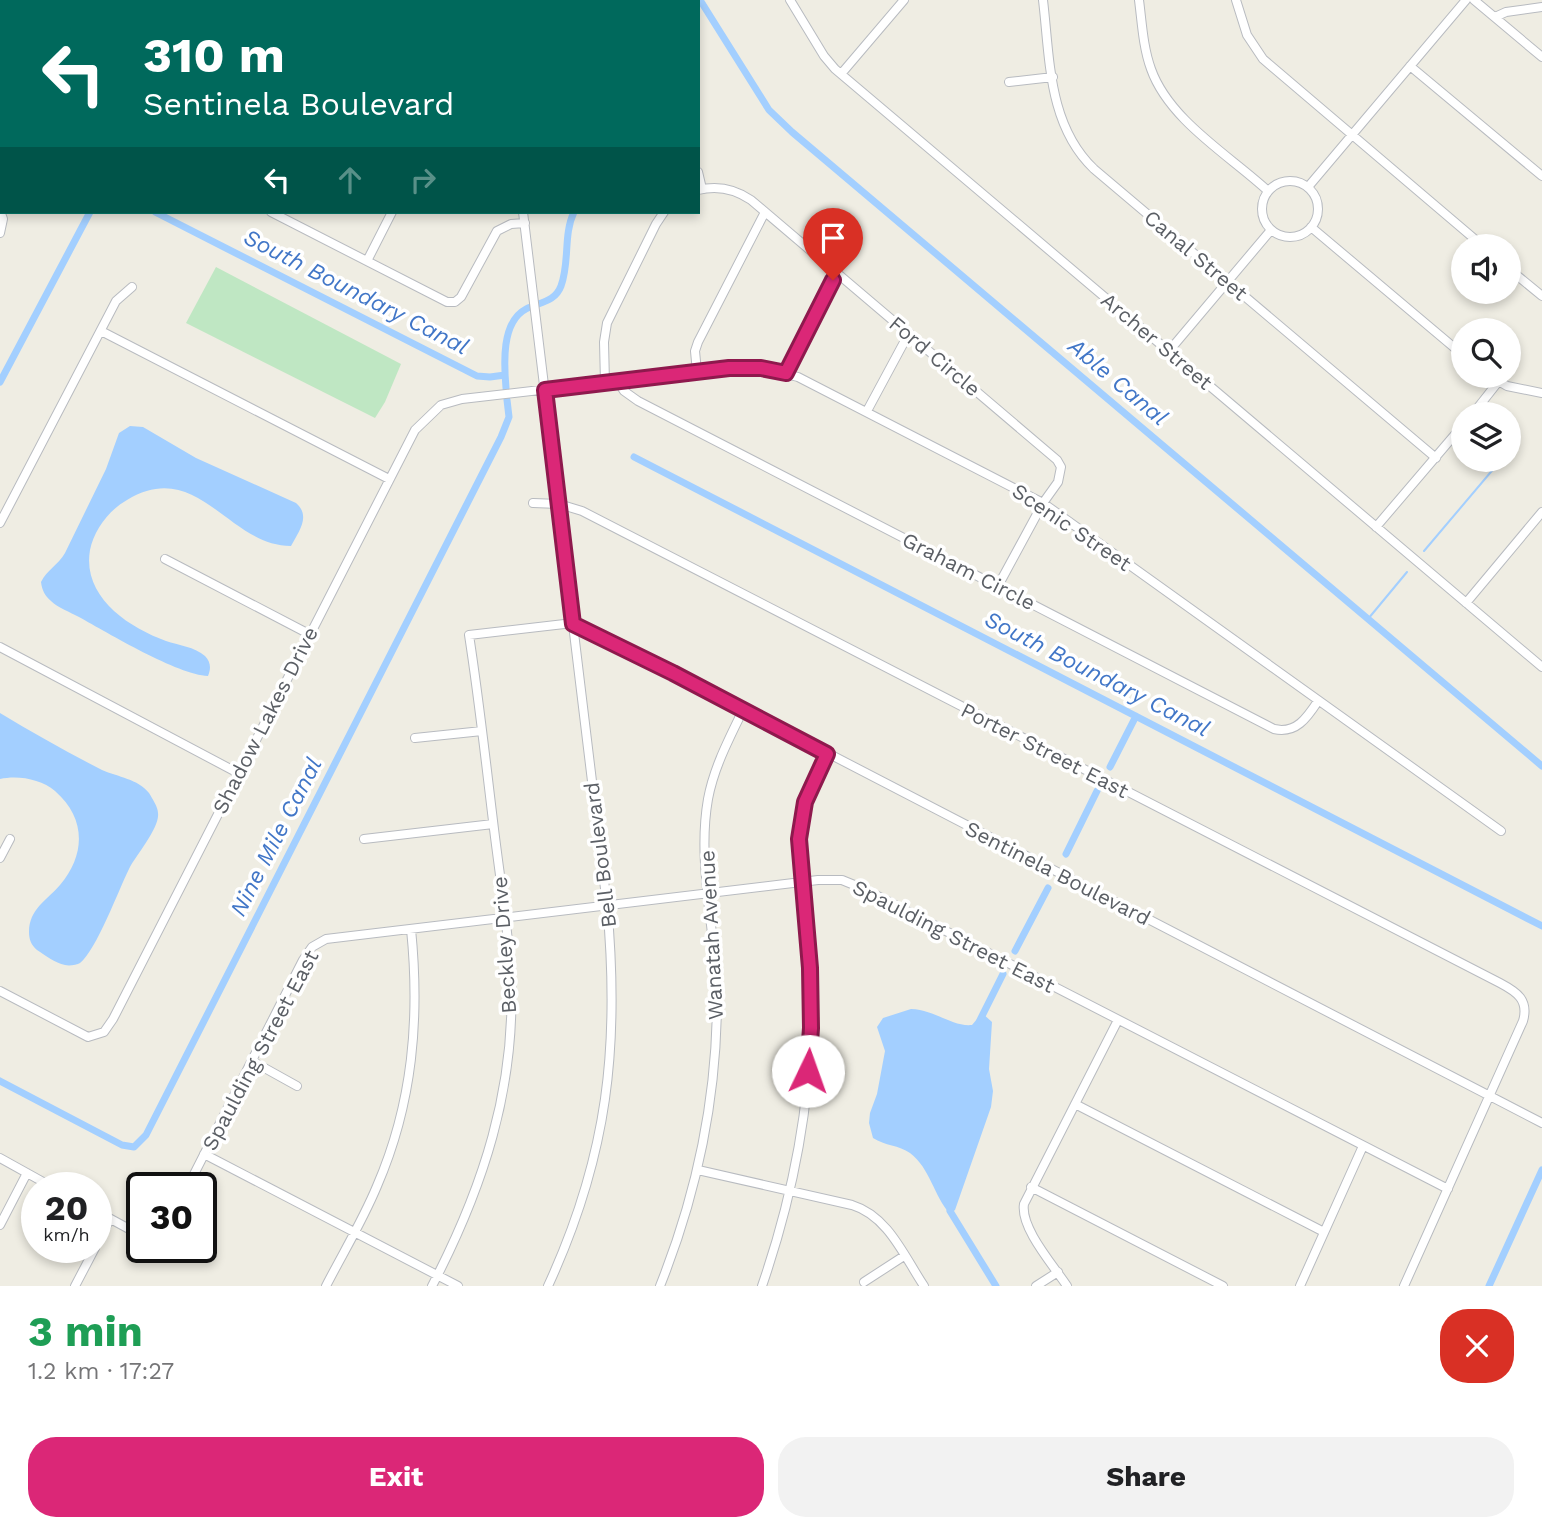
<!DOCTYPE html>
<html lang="en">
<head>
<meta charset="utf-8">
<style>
  body { margin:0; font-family:"Work Sans",sans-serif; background:#f2f2f2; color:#202124; height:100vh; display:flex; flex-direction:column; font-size:26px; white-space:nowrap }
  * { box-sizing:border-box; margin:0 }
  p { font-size:23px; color:#757577 }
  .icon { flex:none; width:38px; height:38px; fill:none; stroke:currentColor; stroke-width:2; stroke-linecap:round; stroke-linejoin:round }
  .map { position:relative; height:1286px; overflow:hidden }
  .drawer { display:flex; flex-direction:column; background:#fff; flex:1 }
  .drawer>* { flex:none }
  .guide { position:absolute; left:0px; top:0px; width:700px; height:214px; box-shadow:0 4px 10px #0003; background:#00695c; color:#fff; overflow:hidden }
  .fabs { position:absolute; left:1451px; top:234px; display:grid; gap:14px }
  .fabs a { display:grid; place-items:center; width:70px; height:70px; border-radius:50%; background:#fff; box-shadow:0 4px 10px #0003; font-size:35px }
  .speed { position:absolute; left:21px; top:1172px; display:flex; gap:14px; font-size:35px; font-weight:700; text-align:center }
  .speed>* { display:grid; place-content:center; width:91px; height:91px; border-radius:50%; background:#fff; box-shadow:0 4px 10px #0003; line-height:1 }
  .speed small { font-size:18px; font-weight:400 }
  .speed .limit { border:4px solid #111; border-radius:10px; background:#fff; color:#111 }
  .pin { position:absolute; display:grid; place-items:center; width:60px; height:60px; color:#fff; margin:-72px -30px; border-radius:50% 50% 50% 0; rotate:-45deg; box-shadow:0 0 7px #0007 }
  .pin .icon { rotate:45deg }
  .me { position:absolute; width:77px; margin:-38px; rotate:3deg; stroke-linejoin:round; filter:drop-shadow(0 0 5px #0008) }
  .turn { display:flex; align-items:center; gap:24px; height:147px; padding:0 28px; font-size:32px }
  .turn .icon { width:91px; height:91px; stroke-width:2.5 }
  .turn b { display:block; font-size:49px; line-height:60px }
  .lanes { display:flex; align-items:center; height:66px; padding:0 28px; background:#0003; justify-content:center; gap:35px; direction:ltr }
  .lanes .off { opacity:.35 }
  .round { display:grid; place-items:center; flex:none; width:74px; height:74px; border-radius:28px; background:#f2f2f2 }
  .head { display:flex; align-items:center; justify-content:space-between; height:119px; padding:0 28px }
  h1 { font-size:42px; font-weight:700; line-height:52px; color:#1e9e55 }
  .primary-button { display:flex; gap:14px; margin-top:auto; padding:14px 28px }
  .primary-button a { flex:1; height:80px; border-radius:28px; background:#db2777; color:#fff; font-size:28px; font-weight:700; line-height:80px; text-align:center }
  .primary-button a+a { background:#f2f2f2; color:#202124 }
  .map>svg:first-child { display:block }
  .commercial { fill:#fff9d8 }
  .green { fill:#bfe7c3 }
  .water { fill:#a3cfff }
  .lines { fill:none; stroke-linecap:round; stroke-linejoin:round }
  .stream { stroke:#a3cfff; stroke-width:2 }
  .canal { stroke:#a3cfff; stroke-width:7 }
  .minor-casing { stroke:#b8bbc0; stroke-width:10 }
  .minor { stroke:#fff; stroke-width:8 }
  .route-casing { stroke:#8e194d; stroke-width:18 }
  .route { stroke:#db2777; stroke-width:12 }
  .labels { text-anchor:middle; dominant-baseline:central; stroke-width:7; stroke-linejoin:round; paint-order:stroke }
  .street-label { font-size:21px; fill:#5b5f65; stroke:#fff }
  .water-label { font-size:23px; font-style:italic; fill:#4176c7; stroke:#fff }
</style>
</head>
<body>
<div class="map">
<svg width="1542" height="1286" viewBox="0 0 1542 1286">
  <rect width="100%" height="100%" fill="#efede3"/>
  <path class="commercial" d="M234,0H494V2H233Z"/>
  <path class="green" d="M216,267L401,364L385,402L375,418L186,323Z"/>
  <path class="water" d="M130,426L143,427L196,458L296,503C311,516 299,531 291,546C228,546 198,457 127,500C109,510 94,530 90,550C82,596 127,627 166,641C178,645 195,647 205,656C211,662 211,669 208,676C178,675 108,633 79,617C70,612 58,608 51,601C45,596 42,590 41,582C47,570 58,565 65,553L106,469L119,433Z
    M0,713C33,733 67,752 102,770C118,777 138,779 149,793C152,798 158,807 158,813C160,828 136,855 129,869C119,889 96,951 80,963C77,965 69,966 65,965C55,963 45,955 37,950C31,945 29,939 29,932C29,909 47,900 60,885C86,854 86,818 55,791C41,779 18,775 0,779Z
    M911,1009C936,1010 952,1027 972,1025L982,1013L992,1022L989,1069L993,1091L991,1107L955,1210L950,1214C934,1196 930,1168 910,1153C899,1145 885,1146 873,1138L869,1123L870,1113L877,1094L885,1051L877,1027L883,1018Z"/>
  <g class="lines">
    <path class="stream" d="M1508,452L1511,449
      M1424,551L1501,460
      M1368,619L1407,572"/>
    <path class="canal" d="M700,0L769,110L792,132L1542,766
      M686,2L688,0
      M0,133L2,134
      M155,212L477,376L490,377L505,375
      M0,382L90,212
      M506,388C504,365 501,322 526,309C540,302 555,302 561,286C570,262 563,235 574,212
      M634,457L1542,926
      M1110,767L1136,716
      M1066,854L1097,791
      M1015,951L1048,888
      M980,1020L1003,974
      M0,1081L122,1145L134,1147L146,1135L501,437L509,417L507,400
      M950,1211L996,1286
      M1489,1286L1542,1170"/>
    <g class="minor-casing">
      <path id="minor" d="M497,0L498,2
        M790,0L824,56L835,69L1542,667
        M1043,0C1050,59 1048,125 1094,169L1436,458
        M1139,0C1142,23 1143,47 1151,69C1169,120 1229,155 1268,191
        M1236,0L1247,35L1263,59L1484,247
        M1474,0L1542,57
        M83,2L84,0
        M230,2L231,0
        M1495,17L1506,12L1542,7
        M1410,66L1542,176
        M841,74L904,0
        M1009,82L1053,77
        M698,172L702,189
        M1262 209a28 28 0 1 1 56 0a28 28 0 1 1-56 0Z
        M1308,187L1466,0
        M698,190C718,185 735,189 751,200L1057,460L1061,467L1058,482L1043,503L998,586
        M0,211L3,219L0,233
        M271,212L447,302H455L461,297L497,231L511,224L525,223
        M523,212L607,905C620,1046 608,1156 548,1286
        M1311,227L1463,355
        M367,261L392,212
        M1508,268L1542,296
        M101,331L389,479
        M1169,351L1271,230
        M697,372L695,351L698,342L765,212
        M786,373L838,273
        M1490,376L1507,386L1542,393
        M618,382L624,391L638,401L1274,729C1296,734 1307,718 1318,701
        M605,383L604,342L607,323L656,224L664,212
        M867,411L909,333
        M1472,415L1498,382
        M533,503L559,504L582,511L1500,983C1517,992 1529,1000 1523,1021L1404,1286
        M0,523L116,301L132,287
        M1376,527L1463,425
        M165,559L309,634
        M1466,603L1542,512
        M0,647L238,773
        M415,738L482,731
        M364,839L493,824
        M0,858L10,839
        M0,991L88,1037L104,1032L113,1019L415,430L441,405L462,399L729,368H761L798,377L1043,503L1501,831
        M252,1061L297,1086
        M1075,1104L1324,1232
        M204,1154L458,1286
        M0,1158L54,1188
        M698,1170L852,1205C888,1216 904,1256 924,1286
        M1031,1187L1223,1286
        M187,1188L303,960L312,947L326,939L818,880H842L864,889L1448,1189
        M96,1211L142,1236
        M0,1225L27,1173
        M96,1244L110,1219
        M864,1282L904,1256
        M75,1286L95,1248
        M326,1286C343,1253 363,1220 377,1186C413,1103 420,1018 411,929
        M432,1286C483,1188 516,1088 511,977C508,927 500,878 494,829C486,764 479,699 469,635L573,623L673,673L1542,1123
        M660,1286C696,1196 716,1103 717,1006C718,938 696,867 708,799C714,767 729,739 743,710
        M762,1286C791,1202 809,1114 811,1025C812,989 811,954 807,918C804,884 794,847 802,812C806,791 817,773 827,754
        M1036,1286L1058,1272
        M1067,1286C1054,1266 1020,1228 1024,1204L1118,1020
        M1300,1286L1363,1146"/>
    </g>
    <use href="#minor" class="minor"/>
  </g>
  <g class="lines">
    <g class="route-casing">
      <path id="route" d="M808,1071L811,1028L810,968L799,839L805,802L827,754L673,673L573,624L545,390L729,368H761L786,373L833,280"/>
    </g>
    <use href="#route" class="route"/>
  </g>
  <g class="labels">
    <g class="street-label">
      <text transform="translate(1196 255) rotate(40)">Canal Street</text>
      <text transform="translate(1157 341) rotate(40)">Archer Street</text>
      <text transform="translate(935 356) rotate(40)">Ford Circle</text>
      <text transform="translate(1072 527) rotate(34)">Scenic Street</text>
      <text transform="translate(969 571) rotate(27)">Graham Circle</text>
      <text transform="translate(265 720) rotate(-63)">Shadow Lakes Drive</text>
      <text transform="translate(1045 750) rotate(27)">Porter Street East</text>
      <text transform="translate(600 855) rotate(-97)">Bell Boulevard</text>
      <text transform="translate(1058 873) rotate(27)">Sentinela Boulevard</text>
      <text transform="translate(711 935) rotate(-93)">Wanatah Avenue</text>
      <text transform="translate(954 936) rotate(27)">Spaulding Street East</text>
      <text transform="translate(504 945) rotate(-94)">Beckley Drive</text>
      <text transform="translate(260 1050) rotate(-62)">Spaulding Street East</text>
    </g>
    <g class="water-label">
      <text transform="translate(356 292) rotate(27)">South Boundary Canal</text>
      <text transform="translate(1118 382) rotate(40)">Able Canal</text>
      <text transform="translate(1097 674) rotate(27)">South Boundary Canal</text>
      <text transform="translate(276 837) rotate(-63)">Nine Mile Canal</text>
    </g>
  </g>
</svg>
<div class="fabs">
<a><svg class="icon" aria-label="sound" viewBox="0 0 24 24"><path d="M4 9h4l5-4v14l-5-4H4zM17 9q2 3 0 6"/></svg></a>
<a><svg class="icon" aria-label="search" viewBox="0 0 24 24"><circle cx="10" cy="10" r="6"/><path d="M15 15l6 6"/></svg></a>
<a><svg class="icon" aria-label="layers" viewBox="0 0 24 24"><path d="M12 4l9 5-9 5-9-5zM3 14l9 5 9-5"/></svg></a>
</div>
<div class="speed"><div>20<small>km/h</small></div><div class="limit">30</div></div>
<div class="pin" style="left:833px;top:280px;background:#d93025"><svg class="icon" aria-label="arrive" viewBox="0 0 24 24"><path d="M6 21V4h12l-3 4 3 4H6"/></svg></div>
<svg class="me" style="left:808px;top:1071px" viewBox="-20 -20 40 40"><circle r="19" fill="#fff"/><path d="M0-13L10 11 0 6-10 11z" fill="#db2777"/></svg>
<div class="guide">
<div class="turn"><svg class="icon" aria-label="left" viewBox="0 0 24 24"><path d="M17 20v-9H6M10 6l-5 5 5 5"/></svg><div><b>310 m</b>Sentinela Boulevard</div></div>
<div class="lanes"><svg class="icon" aria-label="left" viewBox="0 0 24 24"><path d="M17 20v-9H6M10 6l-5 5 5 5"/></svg><svg class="icon off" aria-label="ahead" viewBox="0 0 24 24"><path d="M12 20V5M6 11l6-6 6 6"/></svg><svg class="icon off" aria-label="right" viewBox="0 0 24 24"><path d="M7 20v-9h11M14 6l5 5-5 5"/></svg></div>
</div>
</div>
<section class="drawer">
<div class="head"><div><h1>3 min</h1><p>1.2 km · 17:27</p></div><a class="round" style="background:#d93025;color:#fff"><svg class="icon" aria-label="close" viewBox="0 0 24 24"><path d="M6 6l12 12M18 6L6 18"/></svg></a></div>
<div class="primary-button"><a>Exit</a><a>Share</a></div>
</section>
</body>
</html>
